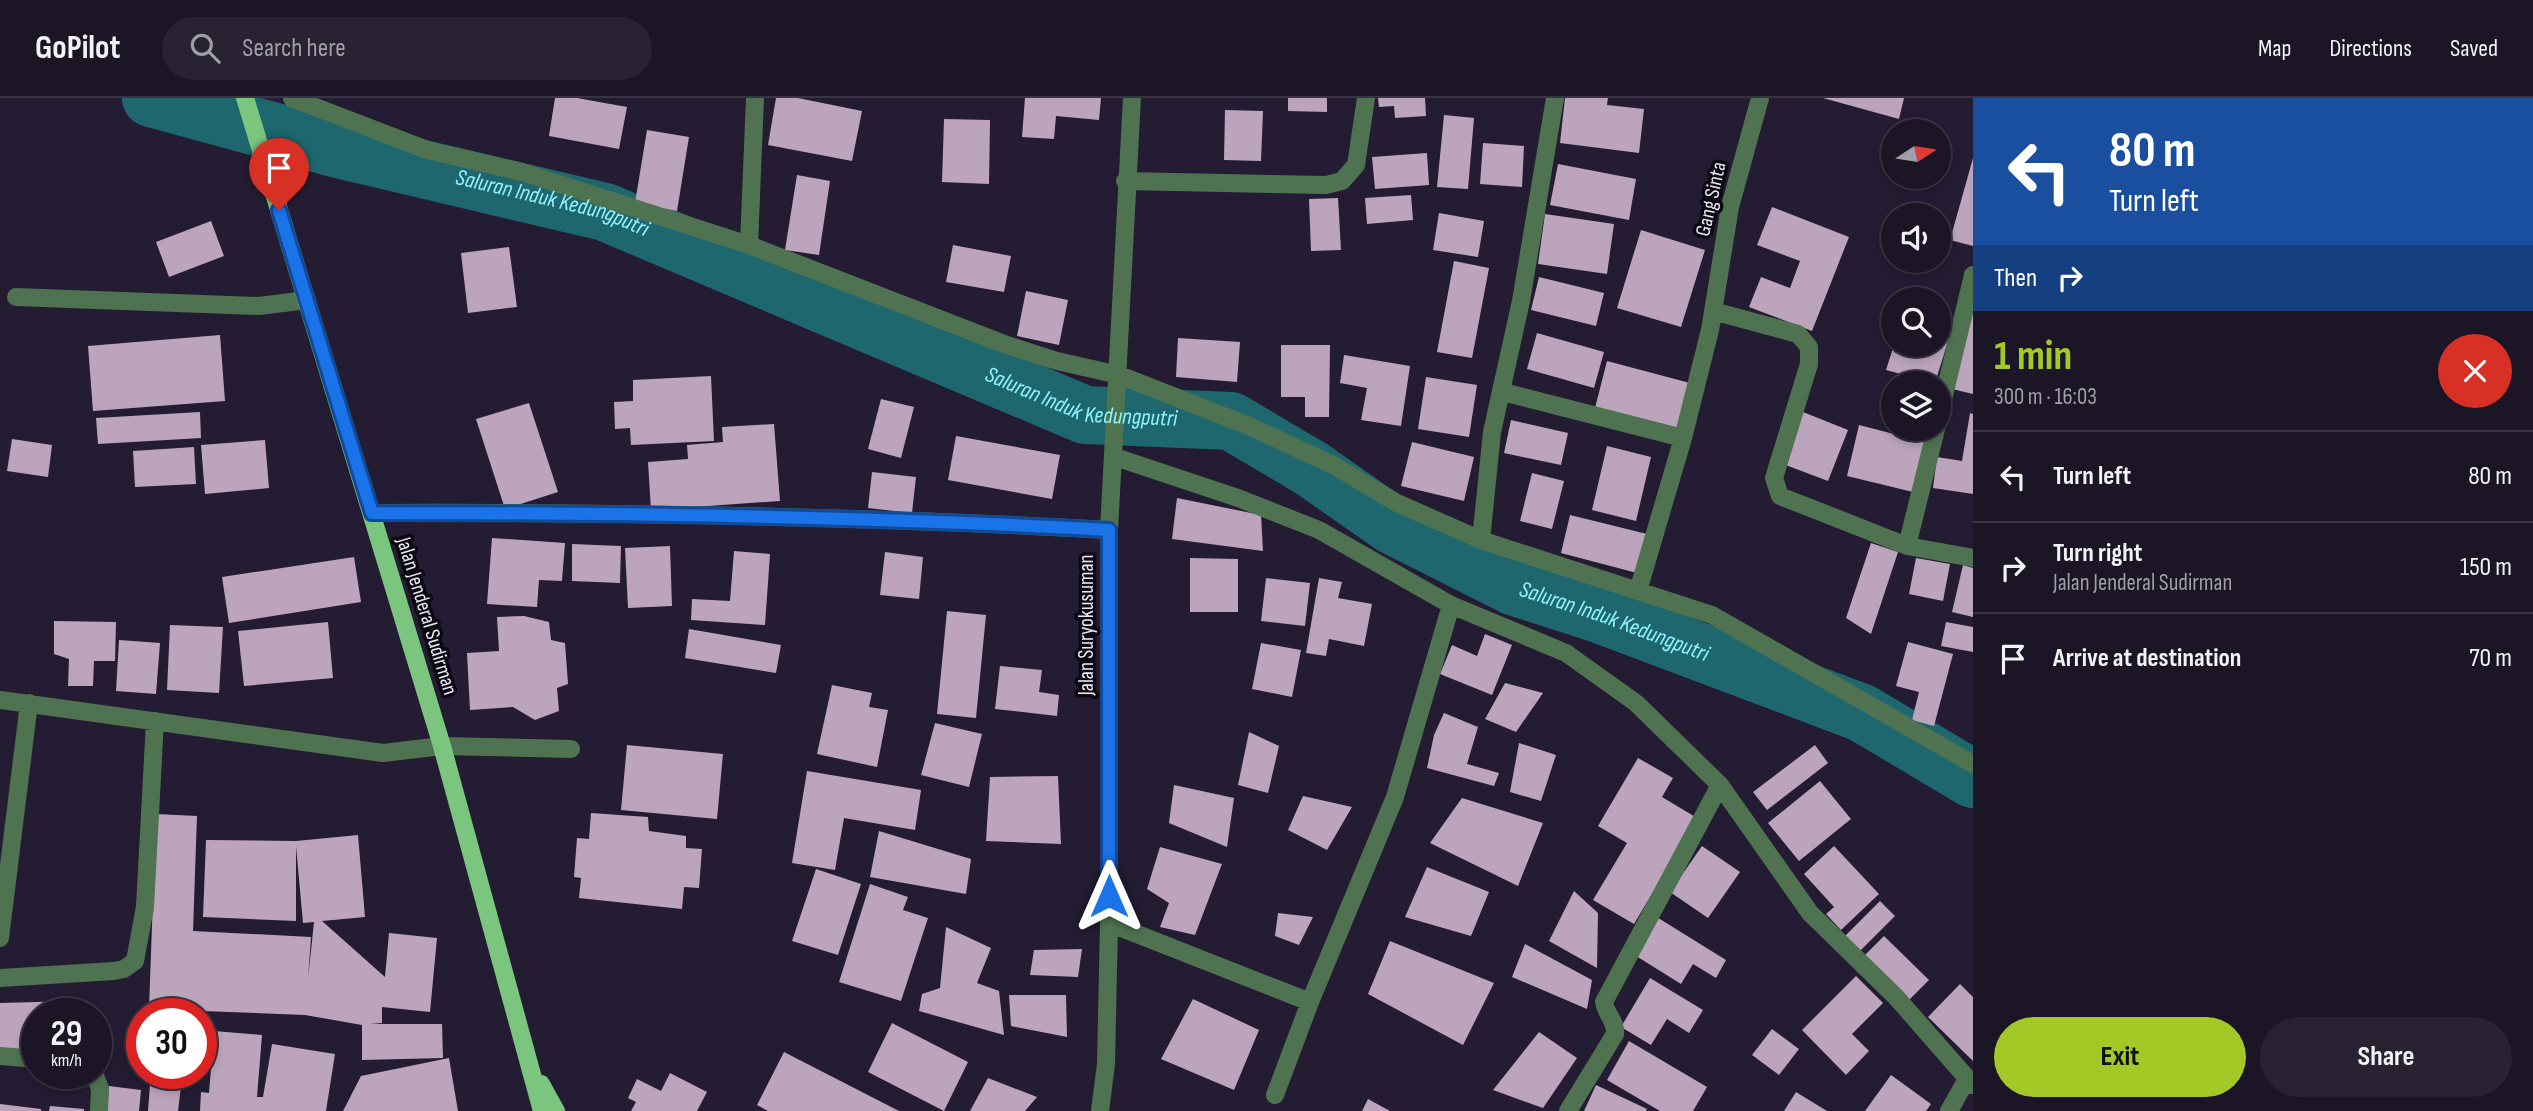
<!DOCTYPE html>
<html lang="en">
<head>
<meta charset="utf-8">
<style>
  body { margin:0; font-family:"Sofia Sans Condensed",sans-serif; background:#282232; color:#f1f3f6; height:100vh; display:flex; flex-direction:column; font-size:26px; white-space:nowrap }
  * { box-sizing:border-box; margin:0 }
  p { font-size:23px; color:#a09fa7 }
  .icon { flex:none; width:38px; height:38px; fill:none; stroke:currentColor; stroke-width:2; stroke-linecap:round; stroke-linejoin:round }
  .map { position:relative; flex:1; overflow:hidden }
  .panel { display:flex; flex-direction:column; background:#1b1526; width:560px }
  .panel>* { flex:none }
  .banner { background:#1a4fa0; color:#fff; overflow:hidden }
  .needle { width:46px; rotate:78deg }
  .fabs { position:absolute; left:1881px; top:21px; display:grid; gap:14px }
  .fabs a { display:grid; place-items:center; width:70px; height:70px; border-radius:50%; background:#1b1526; box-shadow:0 4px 10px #0003,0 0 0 2px #393443; font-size:35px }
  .speed { position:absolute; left:21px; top:900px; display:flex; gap:14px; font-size:35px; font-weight:700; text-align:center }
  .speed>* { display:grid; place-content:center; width:91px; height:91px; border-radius:50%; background:#1b1526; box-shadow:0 4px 10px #0003,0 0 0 2px #393443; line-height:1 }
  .speed small { font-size:18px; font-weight:400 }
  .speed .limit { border:10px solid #d22; background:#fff; color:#111 }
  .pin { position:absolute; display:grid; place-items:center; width:60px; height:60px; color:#fff; margin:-72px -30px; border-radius:50% 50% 50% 0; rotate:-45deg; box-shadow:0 0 7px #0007 }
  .pin .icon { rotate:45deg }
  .me { position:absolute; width:77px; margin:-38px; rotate:0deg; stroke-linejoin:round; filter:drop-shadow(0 0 5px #0008) }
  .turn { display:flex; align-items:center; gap:24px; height:147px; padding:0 21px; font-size:32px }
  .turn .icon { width:91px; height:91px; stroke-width:2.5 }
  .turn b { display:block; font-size:49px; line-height:60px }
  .then { display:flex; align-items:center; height:66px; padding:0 21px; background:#0003; gap:14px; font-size:26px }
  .round { display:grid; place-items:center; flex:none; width:74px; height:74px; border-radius:37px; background:#282232 }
  .head { display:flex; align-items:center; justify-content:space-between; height:119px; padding:0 21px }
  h1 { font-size:42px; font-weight:700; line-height:52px; color:#a3c926 }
  .button { display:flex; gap:14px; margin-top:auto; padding:14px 21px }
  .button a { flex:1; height:80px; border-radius:42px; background:#a3c926; color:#111; font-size:28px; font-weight:700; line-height:80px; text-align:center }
  .button a+a { background:#282232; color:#f1f3f6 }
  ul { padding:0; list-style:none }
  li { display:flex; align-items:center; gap:21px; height:91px; padding:0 21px; border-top:2px solid #393443 }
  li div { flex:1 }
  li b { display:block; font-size:26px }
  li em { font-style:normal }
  header { display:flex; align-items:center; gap:42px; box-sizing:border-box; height:98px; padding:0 35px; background:#1b1526; border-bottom:2px solid #393443 }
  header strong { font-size:33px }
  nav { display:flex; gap:38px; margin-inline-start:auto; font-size:24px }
  .search { width:490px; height:63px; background:#282232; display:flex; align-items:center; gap:18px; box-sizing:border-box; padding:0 24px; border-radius:38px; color:#a09fa7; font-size:26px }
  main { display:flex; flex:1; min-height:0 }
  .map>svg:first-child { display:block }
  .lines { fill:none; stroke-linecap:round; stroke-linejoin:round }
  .river { stroke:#1e676f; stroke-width:58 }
  .building { fill:#bca5bc }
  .minor { stroke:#4f7350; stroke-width:18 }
  .major { stroke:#7ac67e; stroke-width:18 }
  .route-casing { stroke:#114b97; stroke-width:18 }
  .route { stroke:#1a73e8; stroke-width:12 }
  .labels { text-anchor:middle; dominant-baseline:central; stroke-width:7; stroke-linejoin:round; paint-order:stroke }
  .street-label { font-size:21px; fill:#ece8f7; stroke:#0c0812 }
  .water-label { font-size:23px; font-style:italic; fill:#8ff2ff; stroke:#0c0812 }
</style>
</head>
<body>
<header>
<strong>GoPilot</strong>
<div class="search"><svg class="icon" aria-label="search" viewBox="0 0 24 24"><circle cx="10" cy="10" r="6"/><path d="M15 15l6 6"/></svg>Search here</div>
<nav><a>Map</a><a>Directions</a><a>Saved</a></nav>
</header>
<main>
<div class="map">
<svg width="1973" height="1013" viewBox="0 0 1973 1013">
  <rect width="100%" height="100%" fill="#241c32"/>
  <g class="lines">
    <path class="river" id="s1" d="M151,0L338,51L605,114L1085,317L1231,323L1312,371L1392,427L1515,489L1602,517L1862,615L1973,681"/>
  </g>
  <path class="building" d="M555,0H577L627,9L619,51L549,38Z
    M776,0H798L862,13L852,63L768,47Z
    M1025,0H1101L1099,22L1056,18L1054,41L1022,39Z
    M1288,0H1327V14L1288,13Z
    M1378,0H1425L1426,18L1395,20L1394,8L1379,9Z
    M1565,0H1608L1607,7L1644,11L1639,55L1560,45Z
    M1823,0H1904L1899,21Z
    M1225,12L1263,13L1261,63L1224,62Z
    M1444,17L1474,20L1468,91L1437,89Z
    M944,21L990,22L989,86L942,84Z
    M647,32L689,39L677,113L635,105Z
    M1483,45L1524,48L1522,89L1480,86Z
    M1427,55L1429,87L1375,91L1372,59Z
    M1973,60V148L1950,142Z
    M1558,66L1636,81L1629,122L1550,107Z
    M797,77L830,83L819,157L785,152Z
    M1411,97L1413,122L1367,126L1365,100Z
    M1338,100L1341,152L1311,153L1309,101Z
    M1772,109L1849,139L1812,233L1749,209L1761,179L1790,190L1800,163L1757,147Z
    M1439,115L1484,123L1478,159L1433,152Z
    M1545,116L1614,126L1607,176L1538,166Z
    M211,123L224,158L169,179L156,144Z
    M1641,132L1705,152L1681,229L1617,210Z
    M953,147L1011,158L1004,194L946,184Z
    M509,149L517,209L468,215L461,155Z
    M1454,163L1489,170L1472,260L1437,254Z
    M1539,179L1604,195L1596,228L1531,212Z
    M1026,193L1068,202L1059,247L1017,238Z
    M1973,206V296L1952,291Z
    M1939,234L1950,237L1935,285L1886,272L1894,247H1939Z
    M1537,235L1604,254L1594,290L1527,271Z
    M220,237L225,303L93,313L88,248Z
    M1178,240L1240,244L1237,284L1176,279Z
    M1281,247H1330L1329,319H1305V299H1281Z
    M1344,257L1410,268L1401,328L1361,322L1367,290L1340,285Z
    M1607,263L1690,285L1679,331L1595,310Z
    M711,278L714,343L631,347L630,330L615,331L614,304L633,303V282Z
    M1426,279L1477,287L1469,339L1418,331Z
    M881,301L914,309L901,360L868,351Z
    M529,305L558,394L505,411L476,321Z
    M200,314L201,340L98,346L96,320Z
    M1803,314L1848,332L1828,383L1783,366Z
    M1970,315L1973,316V396L1933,390L1937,359L1962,363Z
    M1511,322L1568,335L1561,367L1504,355Z
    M774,326L780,403L651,412L648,364L688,361L687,347L723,344L722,329Z
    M1859,327L1925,344L1913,394L1847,378Z
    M956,338L1060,357L1052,401L948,382Z
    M12,341L52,347L48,379L7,373Z
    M265,342L269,390L205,396L201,347Z
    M1412,344L1474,359L1464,403L1401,388Z
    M1607,348L1651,359L1636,423L1592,412Z
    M194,349L196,386L135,389L133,353Z
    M872,374L916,379L912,415L868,410Z
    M1532,375L1564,383L1552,431L1520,423Z
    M1177,400L1261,417L1263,453L1172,441Z
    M1570,417L1647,436L1637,475L1561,455Z
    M492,440L565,445L562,483L539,482L537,509L487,506Z
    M1871,445L1898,454L1871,536L1846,520Z
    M572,446L621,448L620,485L572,483Z
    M670,448L672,508L628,510L625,450Z
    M734,453L770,456L765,527L691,522L692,501L730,503Z
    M885,454L923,459L919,501L880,497Z
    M354,459L361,504L229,525L222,479Z
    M1190,460L1238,461V514H1190Z
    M1916,460L1950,466L1943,503L1909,496Z
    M1963,467L1973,470V519L1952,514Z
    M1266,480L1310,485L1305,528L1261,523Z
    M1319,480L1342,484L1338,500L1372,506L1364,548L1329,541L1326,558L1306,555Z
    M947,513L986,517L976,620L937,616Z
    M524,518L549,524L551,542L565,545L568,586L557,590L559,613L535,622L513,609L470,612L467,555L499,553L497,519Z
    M54,523L116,524L115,563H94L93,588H68L69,561L54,556Z
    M328,524L333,580L244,588L238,533Z
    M1946,524L1973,529V554L1941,548Z
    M170,527L223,529L219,595L167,592Z
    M689,531L781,547L776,575L685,560Z
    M1485,536L1512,547L1492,597L1440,576L1452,547L1477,558Z
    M119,542L160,545L156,596L116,593Z
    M1908,544L1953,556L1934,628L1912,622L1919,594L1896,588Z
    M1261,545L1301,552L1292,599L1252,591Z
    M1000,568L1042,572L1039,594L1059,597L1057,618L995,611Z
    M1505,585L1543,595L1516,634L1485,621Z
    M832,587L872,595L869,609L888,612L877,669L817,656Z
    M1444,615L1478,629L1467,666L1499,675L1494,688L1427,670L1434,637Z
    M935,625L982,636L969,689L921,677Z
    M1249,634L1279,648L1268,695L1238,687Z
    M1519,645L1556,657L1541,703L1510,694Z
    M627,647L723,656L717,721L621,712Z
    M1815,647L1828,665L1767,712L1753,694Z
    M1638,660L1673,680L1662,699L1697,720L1634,826L1593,802L1627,745L1598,728Z
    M807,673L921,692L915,732L844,720L835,772L792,765Z
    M1058,678L1061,746L986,743L990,679Z
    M1820,683L1851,721L1799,763L1768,725Z
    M1174,687L1234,700L1227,749L1169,725Z
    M1303,698L1352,709L1327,752L1288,732Z
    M1462,700L1543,725L1518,788L1430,745Z
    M591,715L648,719L649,733L686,738V750L702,751L699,790L684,789L682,811L579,800L581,780L574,779L577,740L589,741Z
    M156,716L197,718L193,833L311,839L308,881L314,824L303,825L296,748V823L203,819L206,742L296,743L358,737L365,819L322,823L385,879L389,835L437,840L430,914L382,909V925L370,926H442L443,960L362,962V927L305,917L149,911Z
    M879,733L971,761L966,796L870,779Z
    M1702,748L1740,774L1708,820L1670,794Z
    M1834,748L1879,796L1841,832L1826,816L1834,809L1804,776Z
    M1160,749L1222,766L1195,837L1160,829L1169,805L1147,791Z
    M1427,769L1489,794L1471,838L1405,819Z
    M816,771L861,786L838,857L792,843Z
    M870,786L908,799L903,812L928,820L901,903L839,884Z
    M1574,793L1598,815L1597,870L1549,843Z
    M1880,803L1895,818L1860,853L1845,838Z
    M1278,815L1313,819L1299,847L1275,838Z
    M1655,818L1726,862L1716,880L1693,866L1681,886L1633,856Z
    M946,829L991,850L977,885L999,893L1004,937L919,913L922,896L940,890Z
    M1884,838L1929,882L1909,902L1864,858Z
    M1390,843L1494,885L1463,947L1368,896Z
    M1525,846L1592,882L1587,911L1512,879Z
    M1082,851L1078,879L1030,877L1034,852Z
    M1856,878L1883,905L1852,936L1869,953L1846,977L1802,932Z
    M1650,880L1703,912L1689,935L1667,921L1651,947L1621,929Z
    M1960,886L1973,899V963L1928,919Z
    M1009,897H1066L1067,939L1011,928Z
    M1193,901L1259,932L1234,992L1161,961Z
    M74,903V915H37V954L0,955V905Z
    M138,924H142V957L135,956Z
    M892,925L968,964L944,1013L868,974Z
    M1772,931L1799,951L1779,977L1752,957Z
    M214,933L262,937L257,999H263L272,946L335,956L326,1013H200L201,994L209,995Z
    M1539,934L1577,960L1543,1010L1493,992Z
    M1629,943L1707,989L1693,1013H1660L1607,982Z
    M784,954L899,1013H768L757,1007Z
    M449,960L458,1013H343L361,978Z
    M670,975L707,994L697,1013H631L636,1004L628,1000L637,981L661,993Z
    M1891,977L1931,1006L1926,1013H1865Z
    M988,980L1037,999L1025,1013H970Z
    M150,986L181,988L178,1013H148Z
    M1596,987L1647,1011L1646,1013H1584Z
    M109,988L141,992L139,1013H107Z
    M1796,994L1827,1013H1784Z
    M1368,1001L1390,1013H1362Z
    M0,1006L41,1011V1013H0Z
    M50,1008L84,1011V1013H49Z"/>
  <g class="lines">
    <path class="minor" d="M292,0L427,52L522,74L749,147L1004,246L1057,263L1119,277L1249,328L1333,367L1397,405L1481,442L1712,517L1973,666
      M1125,83L1326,87L1342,83L1356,67L1366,0
      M749,147L755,0
      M16,199L259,208L307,202
      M1713,213L1798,236L1809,249V266L1774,380L1780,398L1907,448L1973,460
      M1503,294L1683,340
      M1939,318L1973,177
      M1115,359L1238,400L1319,432L1451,507L1566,555L1636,605L1720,687L1810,815L1896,899L1973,987
      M372,415C618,414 863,418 1109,432
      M1481,442L1492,334L1521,203L1555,0
      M1907,448L1936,331
      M1638,493L1683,340L1710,232L1730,109L1760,0
      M0,602L383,655L442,648L571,651
      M1109,825L1310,904
      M0,840L29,605
      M0,880L114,873L124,871L135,863L145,809L155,623
      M0,958L37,961
      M94,975L100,991L99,1013
      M1275,997L1310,904L1395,699L1451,507
      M1100,1013L1106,966L1109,825V432L1132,0
      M1568,1013L1615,936C1616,922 1606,917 1604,904L1720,687
      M1949,1013L1967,981"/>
    <path class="major" d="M245,0L442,648L542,1013
      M541,986L556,1013"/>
  </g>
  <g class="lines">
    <g class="route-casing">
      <path id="route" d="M279,112L372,415C618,415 863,418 1109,432V798"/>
    </g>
    <use href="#route" class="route"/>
  </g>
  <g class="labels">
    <g class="street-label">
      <text transform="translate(1711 101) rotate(-77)">Gang Sinta</text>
      <text transform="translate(427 518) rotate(73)">Jalan Jenderal Sudirman</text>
      <text transform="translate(1086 527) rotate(-90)">Jalan Suryokusuman</text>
    </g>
    <g class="water-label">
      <text stroke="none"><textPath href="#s1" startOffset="415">Saluran Induk Kedungputri</textPath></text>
      <text stroke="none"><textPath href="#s1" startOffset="982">Saluran Induk Kedungputri</textPath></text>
      <text stroke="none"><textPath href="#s1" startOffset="1570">Saluran Induk Kedungputri</textPath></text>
    </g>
  </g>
</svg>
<div class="fabs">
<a><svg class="needle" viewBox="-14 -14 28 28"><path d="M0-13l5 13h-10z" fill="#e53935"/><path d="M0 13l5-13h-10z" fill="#a09fa7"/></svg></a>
<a><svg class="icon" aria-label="sound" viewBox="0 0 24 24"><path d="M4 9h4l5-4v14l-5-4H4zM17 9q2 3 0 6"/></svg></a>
<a><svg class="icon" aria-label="search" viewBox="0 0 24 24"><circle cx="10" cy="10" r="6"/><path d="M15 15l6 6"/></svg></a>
<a><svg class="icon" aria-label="layers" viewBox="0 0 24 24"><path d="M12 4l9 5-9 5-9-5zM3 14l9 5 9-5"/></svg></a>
</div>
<div class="speed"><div>29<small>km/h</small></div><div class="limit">30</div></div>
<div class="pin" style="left:279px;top:112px;background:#d93025"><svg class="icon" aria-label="arrive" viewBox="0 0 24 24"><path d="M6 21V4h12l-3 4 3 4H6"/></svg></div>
<svg class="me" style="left:1109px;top:798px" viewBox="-20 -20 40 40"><path d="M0-17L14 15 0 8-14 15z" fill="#1a73e8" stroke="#fff" stroke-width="4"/></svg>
</div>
<section class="panel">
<div class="banner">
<div class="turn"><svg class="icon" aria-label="left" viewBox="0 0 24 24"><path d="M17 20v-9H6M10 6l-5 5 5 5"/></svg><div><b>80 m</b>Turn left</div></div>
<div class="then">Then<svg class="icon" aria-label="right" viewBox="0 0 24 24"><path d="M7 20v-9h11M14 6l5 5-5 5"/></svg></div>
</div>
<div class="head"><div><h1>1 min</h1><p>300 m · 16:03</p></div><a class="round" style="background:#d93025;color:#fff"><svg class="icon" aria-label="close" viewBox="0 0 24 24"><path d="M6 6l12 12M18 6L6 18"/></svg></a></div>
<ul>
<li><svg class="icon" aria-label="left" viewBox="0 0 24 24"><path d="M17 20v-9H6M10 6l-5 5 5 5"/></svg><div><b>Turn left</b></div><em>80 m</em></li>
<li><svg class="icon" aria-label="right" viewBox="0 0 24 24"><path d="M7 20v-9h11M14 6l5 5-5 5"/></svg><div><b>Turn right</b><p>Jalan Jenderal Sudirman</p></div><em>150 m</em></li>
<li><svg class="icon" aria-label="arrive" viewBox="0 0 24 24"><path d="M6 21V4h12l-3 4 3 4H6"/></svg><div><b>Arrive at destination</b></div><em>70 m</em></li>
</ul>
<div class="button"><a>Exit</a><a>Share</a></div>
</section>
</main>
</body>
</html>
